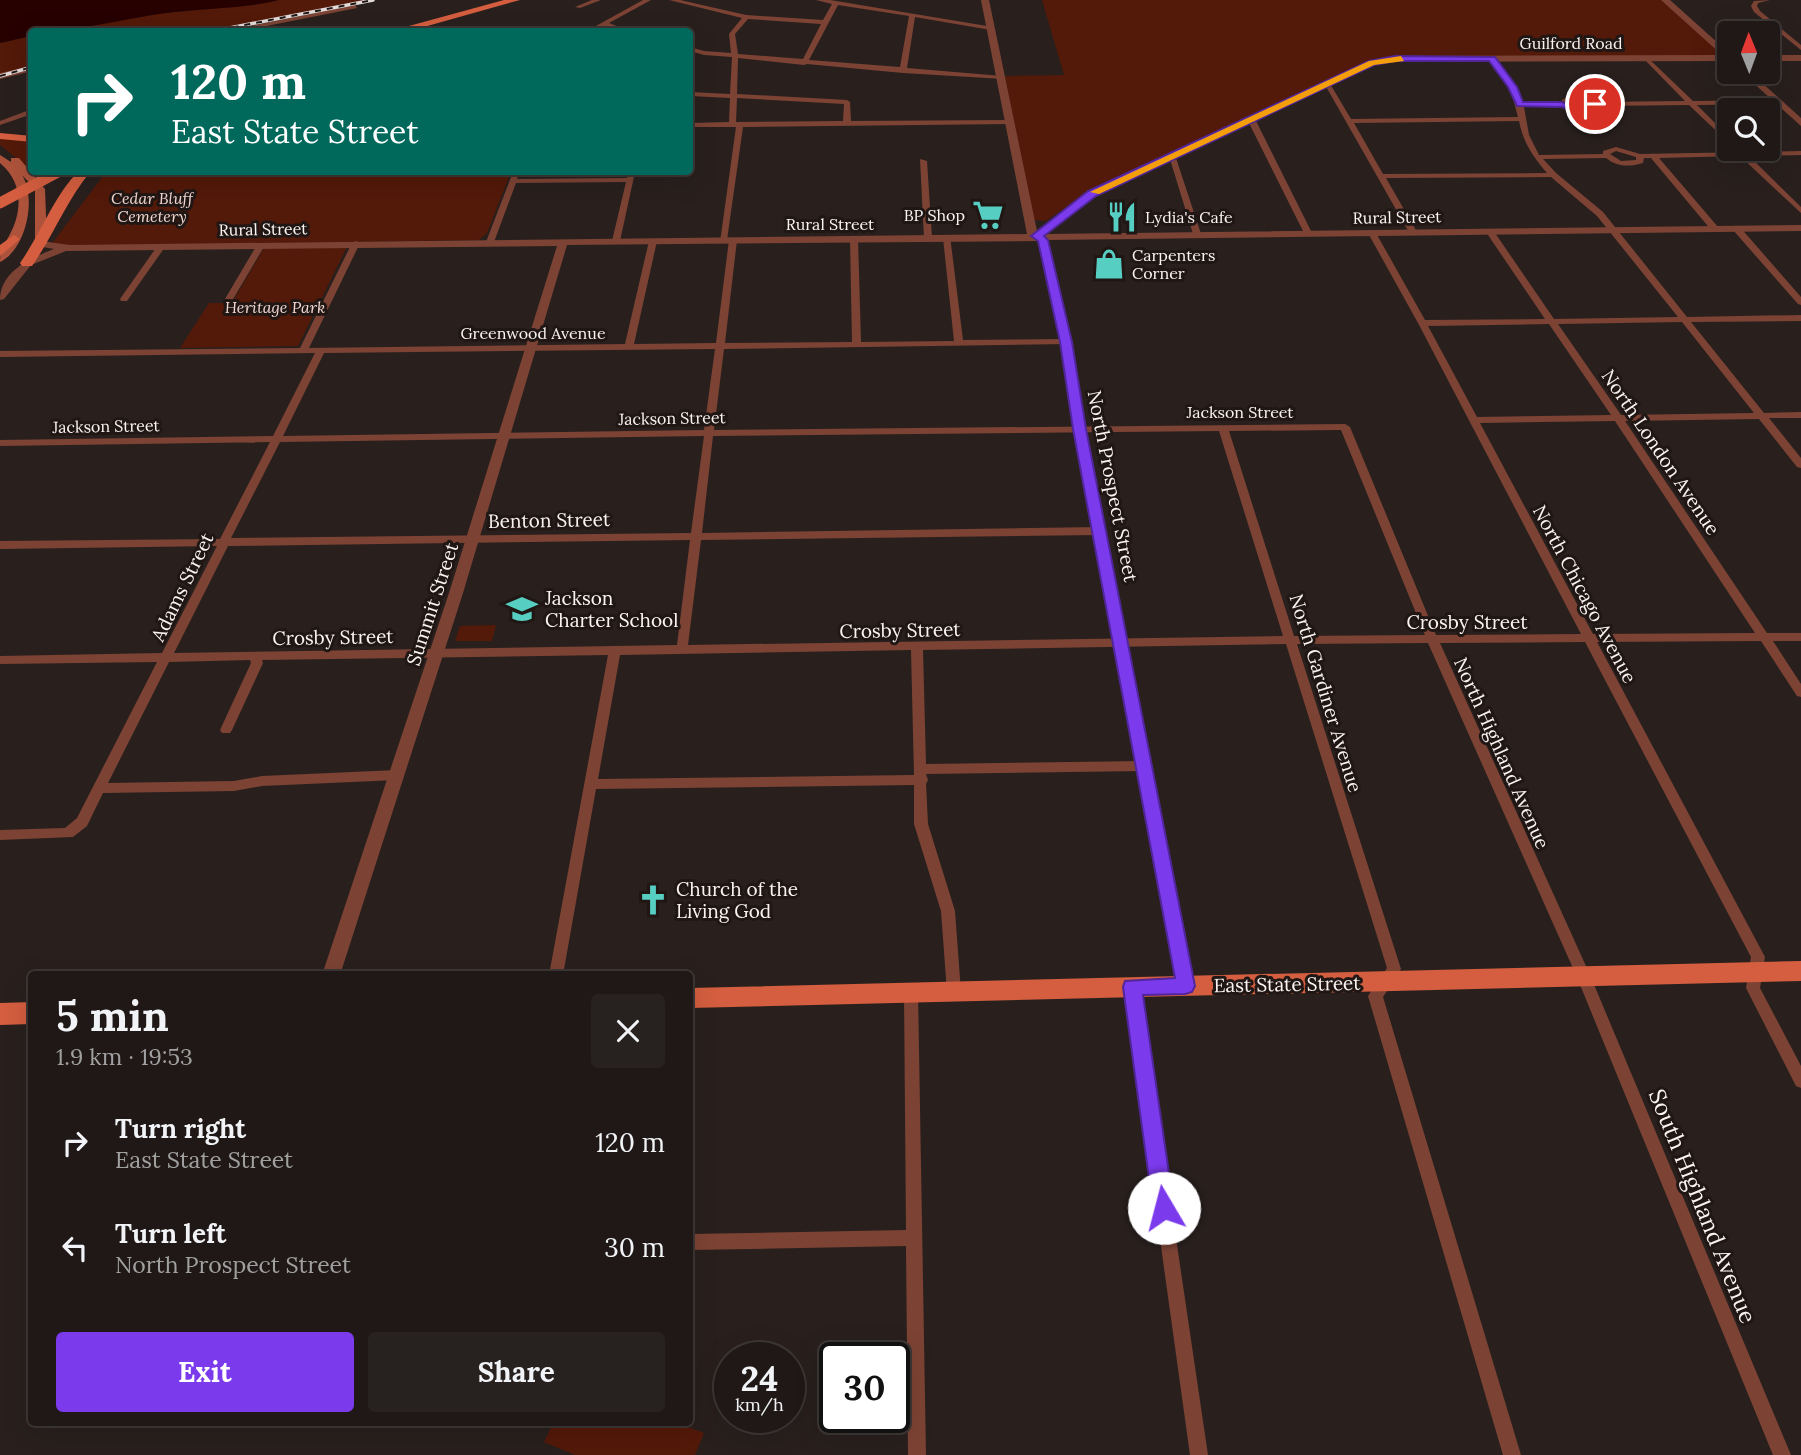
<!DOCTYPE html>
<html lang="en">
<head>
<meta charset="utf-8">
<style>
  body { margin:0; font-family:Lora,serif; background:#27211f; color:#f1f3f6; height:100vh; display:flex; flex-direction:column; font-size:26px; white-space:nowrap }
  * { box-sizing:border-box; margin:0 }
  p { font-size:23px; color:#a1a0a1 }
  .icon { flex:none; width:38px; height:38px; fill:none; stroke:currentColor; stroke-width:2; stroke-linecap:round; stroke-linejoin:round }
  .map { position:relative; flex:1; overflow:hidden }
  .drawer { position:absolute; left:28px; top:971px; width:665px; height:455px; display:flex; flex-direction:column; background:#1f1816; border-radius:7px; box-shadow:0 7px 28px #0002,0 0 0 2px #3c3735 }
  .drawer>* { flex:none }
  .hud { position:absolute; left:28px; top:28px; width:665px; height:147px; border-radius:7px; box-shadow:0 7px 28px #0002,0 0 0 2px #3c3735; background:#00695c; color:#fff; overflow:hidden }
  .needle { width:46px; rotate:359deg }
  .buttons { position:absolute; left:1717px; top:21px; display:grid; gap:14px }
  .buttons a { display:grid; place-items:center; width:63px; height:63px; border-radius:7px; background:#1f1816; box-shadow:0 7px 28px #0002,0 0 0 2px #3c3735; font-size:35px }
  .speed { position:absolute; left:714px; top:1342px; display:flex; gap:14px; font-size:35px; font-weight:700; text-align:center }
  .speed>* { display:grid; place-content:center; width:91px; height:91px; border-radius:50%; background:#1f1816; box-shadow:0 7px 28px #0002,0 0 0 2px #3c3735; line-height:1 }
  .speed small { font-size:18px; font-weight:400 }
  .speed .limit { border:4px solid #111; border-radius:10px; background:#fff; color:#111 }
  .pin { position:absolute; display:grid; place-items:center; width:60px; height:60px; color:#fff; margin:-30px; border:4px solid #fff; border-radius:50%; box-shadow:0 2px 7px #0007 }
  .me { position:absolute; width:77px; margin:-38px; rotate:352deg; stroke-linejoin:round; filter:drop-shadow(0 0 5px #0008) }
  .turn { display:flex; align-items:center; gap:24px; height:147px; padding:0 28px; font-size:32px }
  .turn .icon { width:91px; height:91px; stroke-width:2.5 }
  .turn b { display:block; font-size:49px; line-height:60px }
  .round { display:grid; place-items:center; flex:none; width:74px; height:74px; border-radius:7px; background:#27211f }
  .overview { display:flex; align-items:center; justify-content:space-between; height:119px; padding:0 28px }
  h1 { font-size:42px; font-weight:700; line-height:52px }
  .primary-button { display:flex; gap:14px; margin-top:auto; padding:14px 28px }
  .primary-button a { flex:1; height:80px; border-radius:7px; background:#7c3aed; color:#fff; font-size:28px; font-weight:700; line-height:80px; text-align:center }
  .primary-button a+a { background:#27211f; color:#f1f3f6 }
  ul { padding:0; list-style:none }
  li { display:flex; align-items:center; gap:21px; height:105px; padding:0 28px }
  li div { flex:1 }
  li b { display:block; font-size:26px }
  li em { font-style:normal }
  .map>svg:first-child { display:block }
  .green { fill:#531909 }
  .water { fill:#270000 }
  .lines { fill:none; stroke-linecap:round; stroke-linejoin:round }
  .minor { fill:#7c4334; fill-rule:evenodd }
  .tertiary { fill:#7c4334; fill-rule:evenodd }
  .secondary { fill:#ae533b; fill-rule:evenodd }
  .primary { fill:#d45e3f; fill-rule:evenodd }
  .rail-casing { stroke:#e3dbd9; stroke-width:3.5 }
  .rail { stroke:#201715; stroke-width:2; stroke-dasharray:6; stroke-linecap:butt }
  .primary-bridge { stroke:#d45e3f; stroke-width:11 }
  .route { fill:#7c3aed; stroke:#51269a; stroke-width:2 }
  .slow { fill:#f59e0b }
  .labels { text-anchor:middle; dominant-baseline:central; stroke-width:6; stroke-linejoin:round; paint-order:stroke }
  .far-street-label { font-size:16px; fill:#faf3f1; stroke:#201715 }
  .far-park-label { font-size:16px; font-style:italic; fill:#f1d7d0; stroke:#201715 }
  .far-poi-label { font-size:16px; fill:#faf3f1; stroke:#201715; text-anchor:start }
  .street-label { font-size:19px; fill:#faf3f1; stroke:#201715 }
  .poi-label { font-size:19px; fill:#faf3f1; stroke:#201715; text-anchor:start }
  .near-street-label { font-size:23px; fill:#faf3f1; stroke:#201715 }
</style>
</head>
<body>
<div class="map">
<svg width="1801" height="1455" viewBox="0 0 1801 1455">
  <rect width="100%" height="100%" fill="#29201e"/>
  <path class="green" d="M279,0H373L209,31L53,32L163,13L253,5Z
    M1042,0H1663L1727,56L1372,59L1095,187L1046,221L1033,220L1005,76L1064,75Z
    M31,36V67L0,76V43Z
    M0,137L31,140L32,171L0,145Z
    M106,172H511L487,233L479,240L50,246Z
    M347,247L298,346L180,348L209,303H232L264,248Z
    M496,625L492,641H455L460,626Z
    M553,1423H677L704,1433L695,1455H575L544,1442Z"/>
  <path class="water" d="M0,0H279C242,9 203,8 166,13C121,19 76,32 32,32L31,36L0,43Z"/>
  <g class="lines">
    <path class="minor" d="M592,0H601L580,8L575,7Z
      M643,0H651L609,23L632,32H621L604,26L594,32H585Z
      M669,0H680L746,15L823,20L832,4L816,0H830L993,27L991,30L915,17L907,68L1002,76L1004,77V79L903,73L807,64L804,65L738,58L737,94L847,100L850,102L851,121L1010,120L1014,122L1010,124L743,127L727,240L720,242L736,127H690V123L729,122L730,98L690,96V92L730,94L732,57L704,55L690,51V47L704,51L731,53L729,34L742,18ZM838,5L909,16L900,67L809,60ZM748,19L821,24L803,59L738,54L735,34ZM737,98L844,104L843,121L736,122Z
      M1770,0L1758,3L1757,6L1760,11L1801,45V50L1754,12L1751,6L1754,1Z
      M355,5L357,8L237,32H221Z
      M1646,56L1693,101L1778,100L1781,102L1778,104L1697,105L1729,137V143L1689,105L1598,106L1596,110L1585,114L1562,107H1524L1529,135L1539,155L1603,154V151L1616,147L1640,154L1801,151V155L1749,156L1801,207V213L1740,156L1659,158L1718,227L1719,229L1715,231H1712L1651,158H1644L1643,163C1629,167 1617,167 1606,158L1543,159L1556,173L1603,212L1687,317L1801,315V321L1691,322L1764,413L1801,412V418H1769L1801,458V468L1797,467L1759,419L1625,421L1767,633H1801V641H1773L1801,684V697L1797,696L1761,641L1597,642L1765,957L1760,988L1801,1066V1088L1796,1086L1746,988L1751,957L1585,642L1440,643L1590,975L1791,1455H1773L1576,975L1428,643L1297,644L1401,969L1383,997L1521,1455H1503L1368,996L1387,968L1286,644L923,650L926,764L1143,761L1147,763L1149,766L1147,769L1143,771L926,774L928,780L926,784L928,824L955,911L961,992L959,997L954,999L949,997L947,992L941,911L914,824V785L596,789L563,975H549L608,655L262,660L263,663L232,730L230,733H222L220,730L251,663L250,660L169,662L108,783L234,781L262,776L397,770L401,771L403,775L401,779L397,780L262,786L234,791L103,793L87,826L73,837L0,840V830L65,828L77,818L157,662L0,664V656L162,653L217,546L0,549V541L220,539L270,442L0,446V440L273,436L315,353L0,357V351L300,348L352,243L356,241L360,243L309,348L625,344L649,241L653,239L657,241L634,344L716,343L729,240L733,238L737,240L725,343L852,342L850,239L854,237L858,239L861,342L954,341L943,238L950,236L963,340L1066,339L1069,340V344L724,349L714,430L1345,424L1350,427L1436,635L1581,634L1418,323L1368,233L1372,231L1376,233L1425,320L1545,319L1486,232L1490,230H1493L1554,319L1678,317L1597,216L1551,177L1386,178L1417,232L1410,234L1324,83L1329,82L1351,119L1518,117L1510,87L1489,59L1492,57L1516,87L1523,103H1560L1563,99L1579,96L1596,102L1685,101L1644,59V57ZM1578,100L1591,105V108L1585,110L1566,104L1567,102ZM1519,121C1523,142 1533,157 1547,173L1383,174L1354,123ZM1616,151L1636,157V160L1621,161L1610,154ZM1682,322L1754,413L1621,415L1558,324ZM1549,324L1611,415L1477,417L1428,326ZM715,349L704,430L283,436L324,353ZM1615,421L1755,633L1593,634L1480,423ZM1341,430L1425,635L1294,636L1229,431ZM1219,431L1283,636L688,645L701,540L1099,535L1104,531L1099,527L702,533L713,436ZM704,436L691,533L231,538L280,442ZM690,540L677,645L174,653L228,546ZM911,650L914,775L598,779L620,655Z
      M32,109V114L0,125V121Z
      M1248,117L1255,119L1312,233L1311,235L1304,233L1247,119Z
      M1169,156L1176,158L1201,234L1200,236L1193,234Z
      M920,159L927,161L932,238L928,240L924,238Z
      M513,172H520L517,179L627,178L629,172H635L620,241L616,243L612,241L626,182L516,183L494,242L487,244L486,242Z
      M1733,226H1739L1801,297V305L1798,304L1733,230Z
      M258,243L265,245L232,301H226L225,299Z
      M158,245L165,247L127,301H121L120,299Z
      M1132,980L1137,982L1139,987L1208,1455H1190L1125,987L1127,982Z
      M911,985L916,987L918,992L926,1455H908L906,1246L690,1250V1234L906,1230L904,992L906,987Z"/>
    <path class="tertiary" d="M981,0H989L1037,231L1088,192L1369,61L1395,56L1722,55L1661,0H1670L1729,53V61L1395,62L1374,65L1096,196L1047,234L1801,225V231L1048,240L1072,342L1085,429L1194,986L1192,992L1185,994L1178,992L1176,986L1073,429L1060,342L1038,241L567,245L463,593L340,975H322L449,593L557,246L66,251L31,265L4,299L0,300C0,271 31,258 54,249L37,246V242L41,241L70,245L1027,234Z
      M1768,55H1801V61H1768Z
      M32,66V71L0,79V73Z
      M1741,72H1750L1801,118V126Z"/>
    <path class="secondary" d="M0,155L11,162V158H19L45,189L47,244L41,247L35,244V189L22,175C37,198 26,250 0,262C0,250 4,246 9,236C23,211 23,182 0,163Z"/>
    <path class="primary" d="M504,0H520L406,32H387Z
      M0,133L32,136V142L0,139Z
      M78,172H90C67,200 53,236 32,266H22L20,263C40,235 55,194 78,172Z
      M14,235L20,239L0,256V245Z
      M1801,961V981L690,1008V988Z
      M32,1002V1024L0,1025V1003Z"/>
    <g class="rail-casing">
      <path id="rail" d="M209,32L373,0
        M0,76L32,67"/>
    </g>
    <use href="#rail" class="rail"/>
    <path class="primary-bridge" d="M0,203L58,172"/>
  </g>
  <path class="route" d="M1395,56L1495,57L1517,87L1523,102H1562L1585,109L1595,102L1599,104V109L1585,114L1561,107L1517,106L1508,87L1489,61H1395L1374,65L1096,196L1044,236L1048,240L1072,342L1086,429L1195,986L1192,992L1185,994L1143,995L1174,1208L1171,1216L1164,1219L1156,1216L1153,1208L1123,987L1125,981L1175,978L1073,429L1060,342L1038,241L1031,236L1088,191L1369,61Z"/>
  <path class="slow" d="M1401,56L1404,61L1374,65L1099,194L1090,192L1369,61Z"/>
  <defs>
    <g id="supermarket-bare" transform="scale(2.415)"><path d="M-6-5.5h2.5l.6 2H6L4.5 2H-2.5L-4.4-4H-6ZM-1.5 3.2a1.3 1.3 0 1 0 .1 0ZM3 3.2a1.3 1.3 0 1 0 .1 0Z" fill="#57cec2" stroke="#201715" stroke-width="2.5" paint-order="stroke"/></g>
    <g id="restaurant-bare" transform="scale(2.415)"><path d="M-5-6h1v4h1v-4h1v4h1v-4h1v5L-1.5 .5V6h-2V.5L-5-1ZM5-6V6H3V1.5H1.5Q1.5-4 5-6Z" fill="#57cec2" stroke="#201715" stroke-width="2.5" paint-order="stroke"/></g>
    <g id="shop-bare" transform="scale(2.415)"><path d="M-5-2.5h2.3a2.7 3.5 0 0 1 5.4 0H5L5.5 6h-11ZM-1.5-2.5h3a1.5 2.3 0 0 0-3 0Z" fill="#57cec2" stroke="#201715" stroke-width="2.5" paint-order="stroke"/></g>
    <g id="school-bare" transform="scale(2.415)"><path d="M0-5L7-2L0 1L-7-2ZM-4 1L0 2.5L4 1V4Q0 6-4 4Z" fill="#57cec2" stroke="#201715" stroke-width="2.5" paint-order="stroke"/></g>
    <g id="church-bare" transform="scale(2.415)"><path d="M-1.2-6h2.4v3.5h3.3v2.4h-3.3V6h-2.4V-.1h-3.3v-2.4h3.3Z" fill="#57cec2" stroke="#201715" stroke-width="2.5" paint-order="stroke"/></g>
  </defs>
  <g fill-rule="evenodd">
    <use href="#supermarket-bare" x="988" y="215"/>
    <use href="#restaurant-bare" x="1122" y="217"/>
    <use href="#shop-bare" x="1109" y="264"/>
    <use href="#school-bare" x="522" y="609"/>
    <use href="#church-bare" x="653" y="900"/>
  </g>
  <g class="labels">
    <g class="far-street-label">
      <text x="1571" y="43">Guilford Road</text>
      <text transform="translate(1397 217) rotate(-1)">Rural Street</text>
      <text x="830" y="224">Rural Street</text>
      <text transform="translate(263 229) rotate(-1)">Rural Street</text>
      <text x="533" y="333">Greenwood Avenue</text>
      <text x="1240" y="412">Jackson Street</text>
      <text transform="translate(672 418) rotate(-1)">Jackson Street</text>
      <text transform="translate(106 426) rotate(-1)">Jackson Street</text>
    </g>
    <g class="far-park-label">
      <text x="152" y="198">Cedar Bluff<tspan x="152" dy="18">Cemetery</tspan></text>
      <text x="275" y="307">Heritage Park</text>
    </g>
    <g class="far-poi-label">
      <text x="965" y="215" text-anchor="end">BP Shop</text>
      <text x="1145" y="217">Lydia's Cafe</text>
      <text x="1132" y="255">Carpenters<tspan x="1132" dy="18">Corner</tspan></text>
    </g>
    <g class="street-label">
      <text transform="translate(1661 452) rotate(56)">North London Avenue</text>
      <text transform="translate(1113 486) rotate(79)">North Prospect Street</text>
      <text transform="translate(549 520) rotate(-1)">Benton Street</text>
      <text transform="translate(182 587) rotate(-64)">Adams Street</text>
      <text transform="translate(1585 594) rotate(62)">North Chicago Avenue</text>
      <text transform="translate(432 604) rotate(-72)">Summit Street</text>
      <text x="1467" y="622">Crosby Street</text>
      <text transform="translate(900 630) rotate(-1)">Crosby Street</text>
      <text transform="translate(333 637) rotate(-1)">Crosby Street</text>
      <text transform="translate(1326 693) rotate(73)">North Gardiner Avenue</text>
      <text transform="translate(1502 753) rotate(66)">North Highland Avenue</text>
      <text transform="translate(1287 984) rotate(-1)">East State Street</text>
    </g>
    <g class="poi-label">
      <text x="545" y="598">Jackson<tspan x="545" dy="22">Charter School</tspan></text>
      <text x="676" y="889">Church of the<tspan x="676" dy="22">Living God</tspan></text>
    </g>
    <g class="near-street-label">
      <text transform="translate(1703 1206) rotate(68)">South Highland Avenue</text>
    </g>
  </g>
</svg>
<div class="buttons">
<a><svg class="needle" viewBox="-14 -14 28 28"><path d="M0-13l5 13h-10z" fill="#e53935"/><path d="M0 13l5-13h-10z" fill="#a1a0a1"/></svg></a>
<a><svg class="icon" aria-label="search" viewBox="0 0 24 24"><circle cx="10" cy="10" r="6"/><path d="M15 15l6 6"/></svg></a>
</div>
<div class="speed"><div>24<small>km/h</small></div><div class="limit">30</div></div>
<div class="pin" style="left:1595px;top:104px;background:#d93025"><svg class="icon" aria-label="arrive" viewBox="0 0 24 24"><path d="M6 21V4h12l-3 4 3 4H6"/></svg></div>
<svg class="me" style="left:1164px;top:1208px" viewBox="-20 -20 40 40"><circle r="19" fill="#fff"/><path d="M0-13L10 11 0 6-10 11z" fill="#7c3aed"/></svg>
<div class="hud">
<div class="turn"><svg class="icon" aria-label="right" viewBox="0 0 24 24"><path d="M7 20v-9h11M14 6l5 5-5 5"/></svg><div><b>120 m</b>East State Street</div></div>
</div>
<section class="drawer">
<div class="overview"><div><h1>5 min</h1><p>1.9 km · 19:53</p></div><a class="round"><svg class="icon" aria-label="close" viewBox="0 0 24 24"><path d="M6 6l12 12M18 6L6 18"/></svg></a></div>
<ul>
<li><svg class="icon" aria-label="right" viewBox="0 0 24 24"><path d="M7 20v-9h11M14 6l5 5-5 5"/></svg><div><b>Turn right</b><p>East State Street</p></div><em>120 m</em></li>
<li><svg class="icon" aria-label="left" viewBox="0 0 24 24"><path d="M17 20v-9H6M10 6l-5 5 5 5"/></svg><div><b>Turn left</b><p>North Prospect Street</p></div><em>30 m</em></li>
</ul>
<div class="primary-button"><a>Exit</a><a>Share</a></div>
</section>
</div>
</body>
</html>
